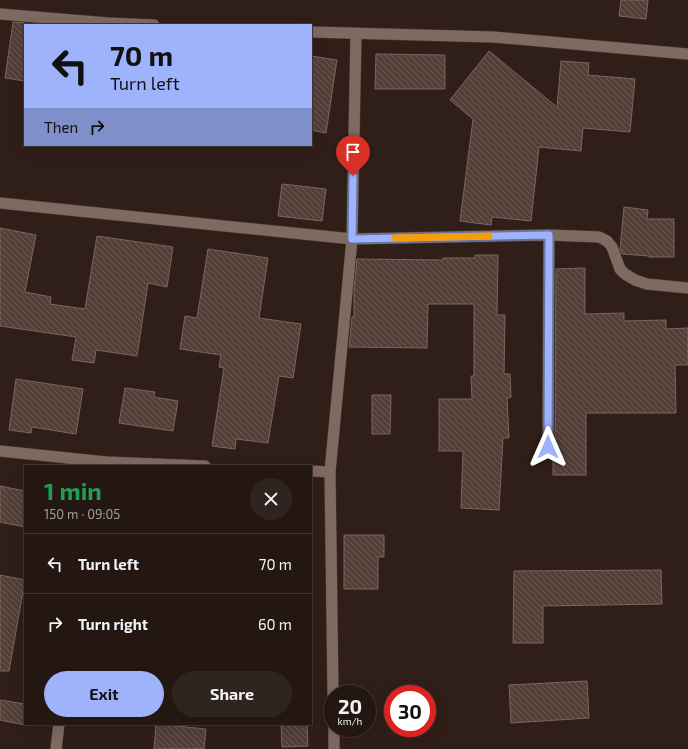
<!DOCTYPE html>
<html lang="en">
<head>
<meta charset="utf-8">
<style>
  body { margin:0; font-family:"Exo 2",sans-serif; background:#302420; color:#f1f3f6; height:100vh; display:flex; flex-direction:column; font-size:15px; white-space:nowrap }
  * { box-sizing:border-box; margin:0 }
  p { font-size:13px; color:#a39f9f }
  .icon { flex:none; width:22px; height:22px; fill:none; stroke:currentColor; stroke-width:2; stroke-linecap:round; stroke-linejoin:round }
  .map { position:relative; flex:1; overflow:hidden }
  .side { position:absolute; left:24px; top:465px; width:288px; height:260px; display:flex; flex-direction:column; background:#241712; border-radius:0px; box-shadow:0 4px 16px #0002,0 0 0 1px #413632 }
  .side>* { flex:none }
  .hud { position:absolute; left:24px; top:24px; width:288px; height:122px; border-radius:0px; box-shadow:0 4px 16px #0002,0 0 0 1px #413632; background:#9fb3fd; color:#111; overflow:hidden }
  .speed { position:absolute; left:324px; top:685px; display:flex; gap:8px; font-size:20px; font-weight:700; text-align:center }
  .speed>* { display:grid; place-content:center; width:52px; height:52px; border-radius:50%; background:#241712; box-shadow:0 4px 16px #0002,0 0 0 1px #413632; line-height:1 }
  .speed small { font-size:10px; font-weight:400 }
  .speed .limit { border:6px solid #d22; background:#fff; color:#111 }
  .pin { position:absolute; display:grid; place-items:center; width:34px; height:34px; color:#fff; margin:-41px -17px; border-radius:50% 50% 50% 0; rotate:-45deg; box-shadow:0 0 4px #0007 }
  .pin .icon { rotate:45deg }
  .me { position:absolute; width:44px; margin:-22px; rotate:0deg; stroke-linejoin:round; filter:drop-shadow(0 0 3px #0008) }
  .turn { display:flex; align-items:center; gap:14px; height:84px; padding:0 20px; font-size:18px }
  .turn .icon { width:52px; height:52px; stroke-width:2.5 }
  .turn b { display:block; font-size:28px; line-height:34px }
  .then { display:flex; align-items:center; height:38px; padding:0 20px; background:#0003; gap:8px; font-size:15px }
  .round { display:grid; place-items:center; flex:none; width:42px; height:42px; border-radius:21px; background:#302420 }
  .summary { display:flex; align-items:center; justify-content:space-between; height:68px; padding:0 20px }
  h1 { font-size:24px; font-weight:700; line-height:30px; color:#1e9e55 }
  .action { display:flex; gap:8px; margin-top:auto; padding:8px 20px }
  .action a { flex:1; height:46px; border-radius:24px; background:#9fb3fd; color:#111; font-size:16px; font-weight:700; line-height:46px; text-align:center }
  .action a+a { background:#302420; color:#f1f3f6 }
  ul { padding:0; list-style:none }
  li { display:flex; align-items:center; gap:12px; height:60px; padding:0 20px; border-top:1px solid #413632 }
  li div { flex:1 }
  li b { display:block; font-size:15px }
  li em { font-style:normal }
  .map>svg:first-child { display:block }
  .building { fill:url(#building-back-hatch); stroke:#7b665e }
  .lines { fill:none; stroke-linecap:round; stroke-linejoin:round }
  .minor-casing { stroke:#4b3d38; stroke-width:12 }
  .minor { stroke:#7f6a62; stroke-width:11 }
  .route-casing { stroke:#6774a4; stroke-width:10 }
  .route { stroke:#9fb3fd; stroke-width:7 }
  .slow { stroke:#f59e0b; stroke-width:7 }
</style>
</head>
<body>
<div class="map">
<svg width="688" height="749" viewBox="0 0 688 749">
  <defs>
    <pattern id="building-back-hatch" width="6" height="6" patternUnits="userSpaceOnUse"><rect width="6" height="6" fill="#533f38"/><path d="M-1 5l2 2M0 0l6 6M5-1l2 2" fill="none" stroke="#6c5b54"/></pattern>
  </defs>
  <rect width="100%" height="100%" fill="#301f18"/>
  <path class="building" d="M621,0H648L646,19L619,16Z
    M13,22L25,23V81L5,78Z
    M489,51L557,107L561,61L589,63L588,75L635,79L630,132L583,128L581,151L539,147L531,221L492,217L491,225L460,221L473,119L450,100Z
    M376,54L445,55V89H375Z
    M311,56L337,60L326,133L311,130Z
    M282,184L326,189L322,221L278,216Z
    M624,207L648,210L647,219H674V257H649V256L622,254L620,249Z
    M0,228L36,235L25,292L51,297L50,304L85,309L97,236L173,247L167,287L148,283L137,356L96,350L94,363L72,360L76,337L0,326Z
    M208,249L268,258L259,318L301,324L293,378L279,376L268,443L236,439L235,449L212,446L224,368L219,367L221,355L180,349L185,316L197,318Z
    M475,255H498L497,315H505L504,374H510L511,397L507,398L509,438H503L499,510L461,508L463,451H439V399H472L471,376H474V304H428L427,348L349,347L352,317H354V289L357,259L443,260V258H475Z
    M585,268V314L624,313V321L666,320V329L688,328V365H675L676,413H586V475H553V451L555,447L556,269Z
    M16,379L83,389L76,434L32,427L31,433L9,430Z
    M125,388L155,392L154,397L178,401L173,431L119,423Z
    M372,395H391L390,434H372Z
    M0,486L25,491V527L0,522Z
    M344,535H384V557H378V589H344Z
    M661,570L662,604L543,606V643H513L514,571Z
    M0,575L25,580L9,671H0Z
    M587,681L589,718L511,723L509,685Z
    M0,700L25,704V725L0,720Z
    M156,724L206,729L204,749H154Z
    M281,724H307L308,746L282,747Z"/>
  <g class="lines">
    <g class="minor-casing">
      <path id="minor" d="M0,14L108,23L154,25
        M311,32L493,37L688,54
        M0,203L352,239L549,235L599,237L607,241L612,247L620,269L625,274L635,280L647,284L688,288
        M548,447L549,235
        M0,451L106,462L205,466
        M311,471L330,472L352,239L356,34
        M330,472L333,694
        M334,728V749
        M56,749L59,724"/>
    </g>
    <use href="#minor" class="minor"/>
  </g>
  <g class="lines">
    <g class="route-casing">
      <path id="route" d="M353,176L352,239L549,235L548,447"/>
    </g>
    <use href="#route" class="route"/>
    <path class="slow" d="M395,238L489,236"/>
  </g>
</svg>
<div class="speed"><div>20<small>km/h</small></div><div class="limit">30</div></div>
<div class="pin" style="left:353px;top:176px;background:#d93025"><svg class="icon" aria-label="arrive" viewBox="0 0 24 24"><path d="M6 21V4h12l-3 4 3 4H6"/></svg></div>
<svg class="me" style="left:548px;top:447px" viewBox="-20 -20 40 40"><path d="M0-17L14 15 0 8-14 15z" fill="#9fb3fd" stroke="#fff" stroke-width="4"/></svg>
<div class="hud">
<div class="turn"><svg class="icon" aria-label="left" viewBox="0 0 24 24"><path d="M17 20v-9H6M10 6l-5 5 5 5"/></svg><div><b>70 m</b>Turn left</div></div>
<div class="then">Then<svg class="icon" aria-label="right" viewBox="0 0 24 24"><path d="M7 20v-9h11M14 6l5 5-5 5"/></svg></div>
</div>
<section class="side">
<div class="summary"><div><h1>1 min</h1><p>150 m · 09:05</p></div><a class="round"><svg class="icon" aria-label="close" viewBox="0 0 24 24"><path d="M6 6l12 12M18 6L6 18"/></svg></a></div>
<ul>
<li><svg class="icon" aria-label="left" viewBox="0 0 24 24"><path d="M17 20v-9H6M10 6l-5 5 5 5"/></svg><div><b>Turn left</b></div><em>70 m</em></li>
<li><svg class="icon" aria-label="right" viewBox="0 0 24 24"><path d="M7 20v-9h11M14 6l5 5-5 5"/></svg><div><b>Turn right</b></div><em>60 m</em></li>
</ul>
<div class="action"><a>Exit</a><a>Share</a></div>
</section>
</div>
</body>
</html>
